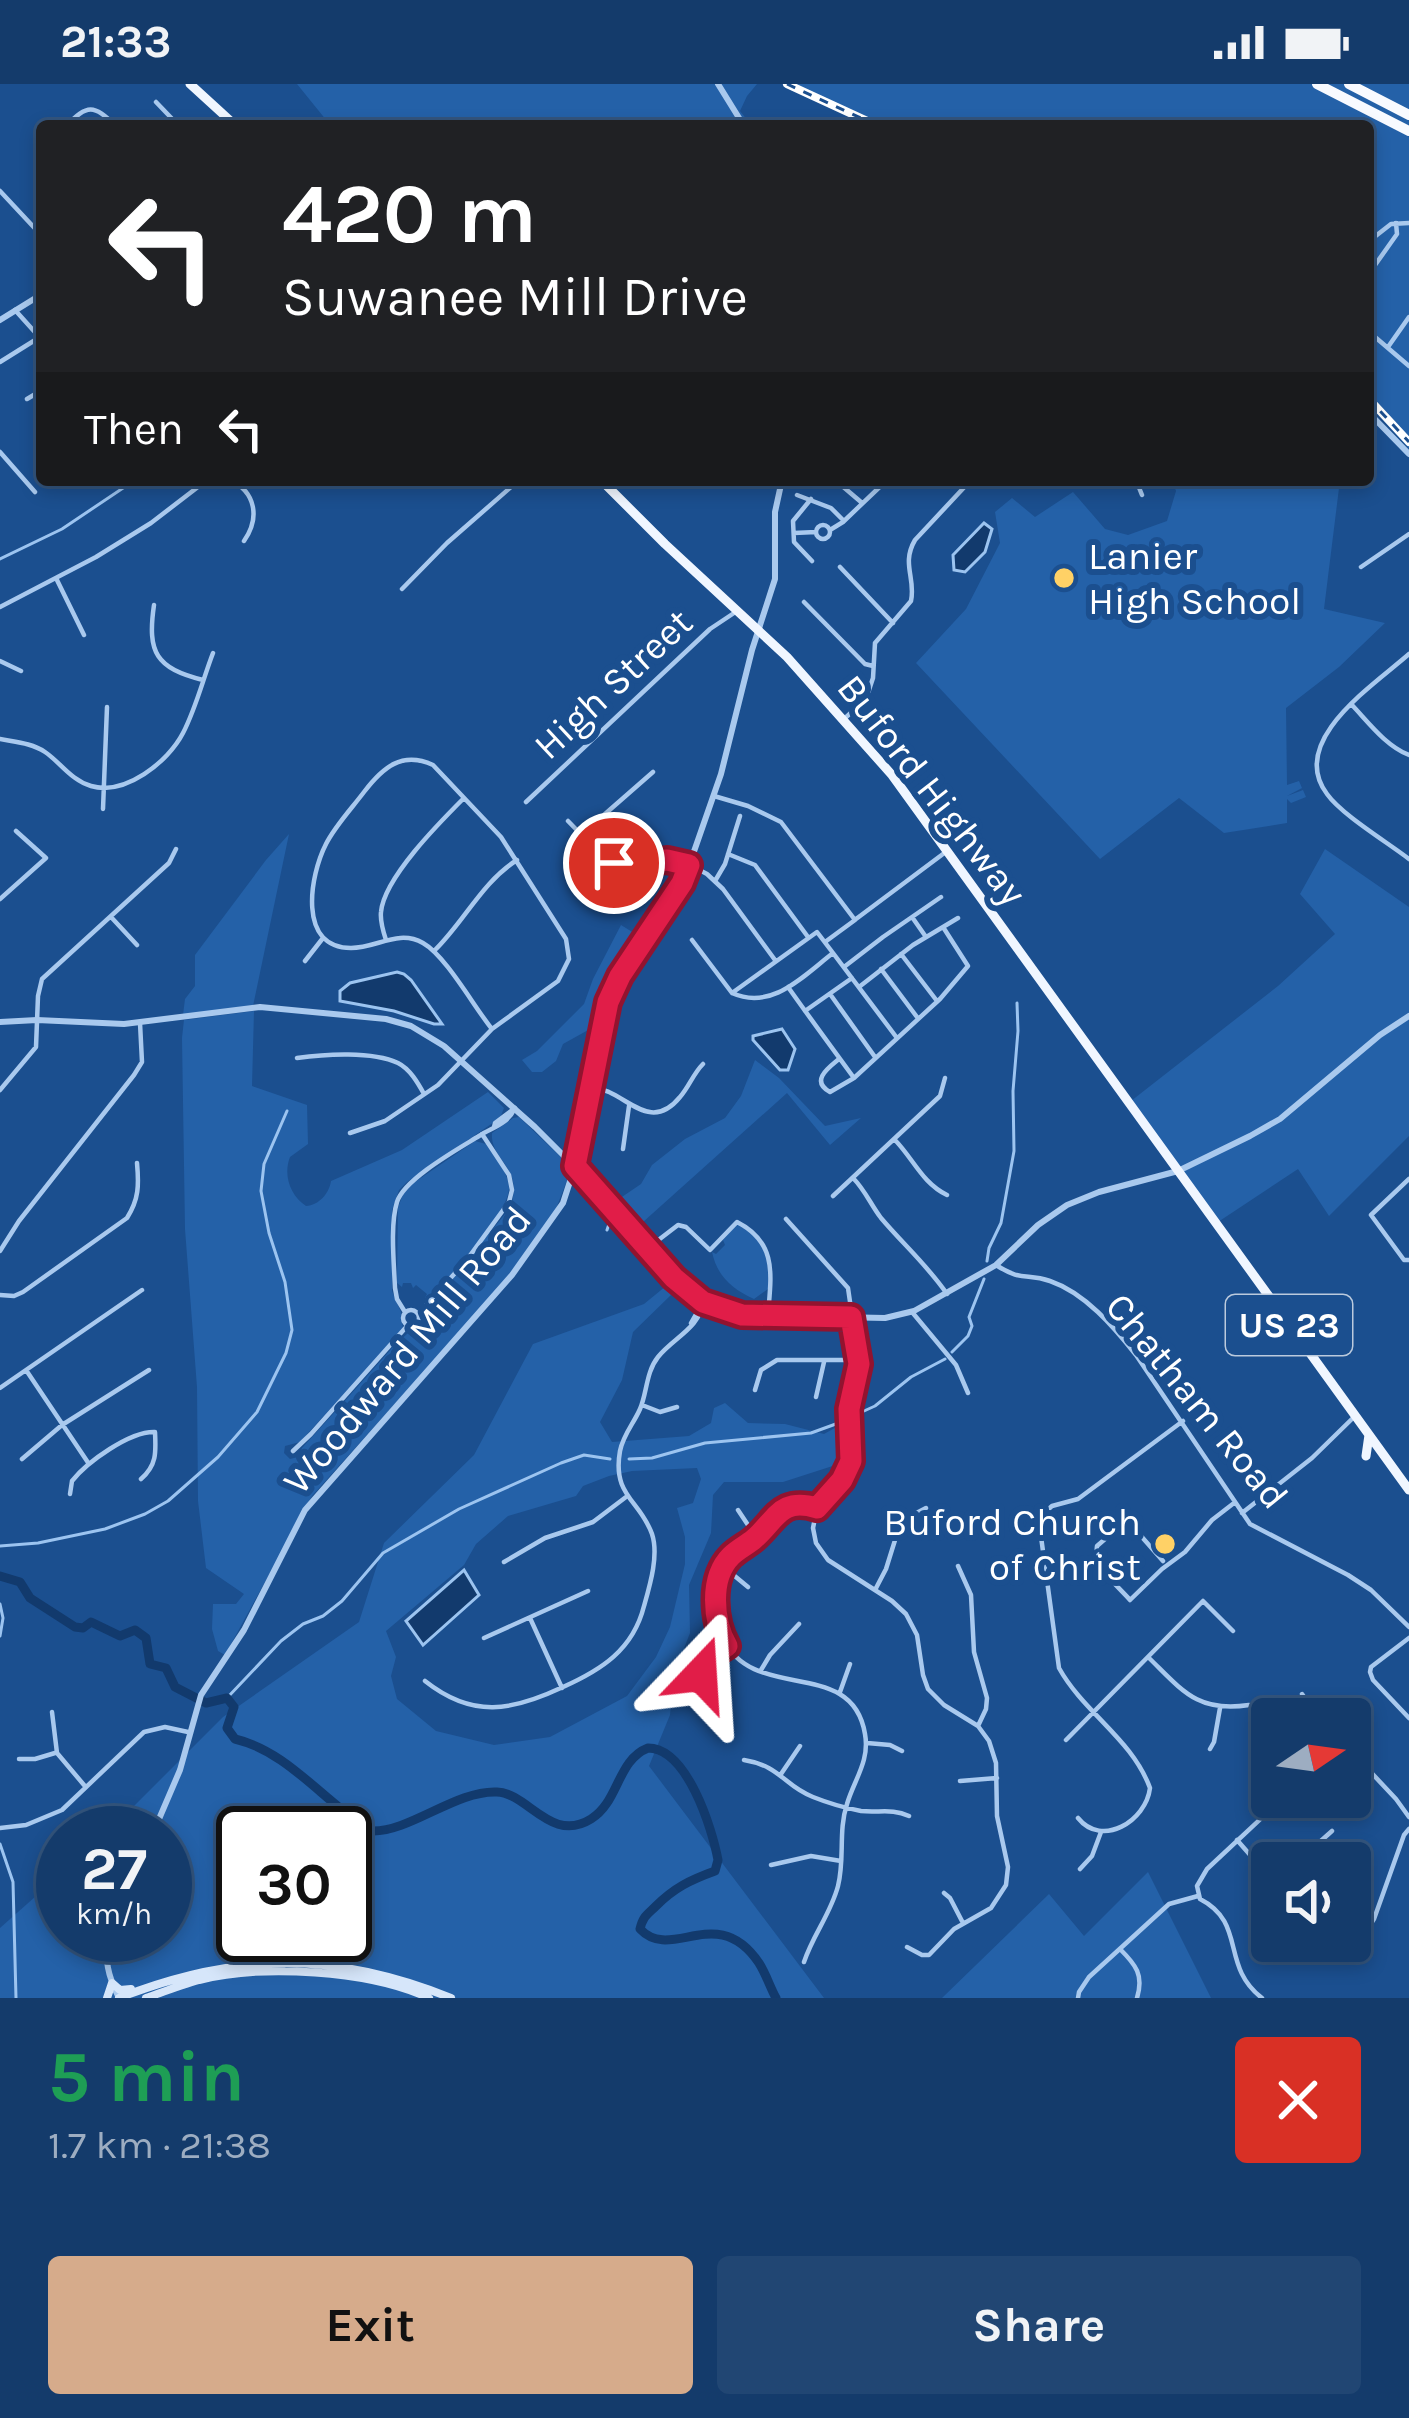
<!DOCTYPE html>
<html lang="en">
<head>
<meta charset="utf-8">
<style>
  body { margin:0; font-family:Karla,sans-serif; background:#214673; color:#f1f3f6; height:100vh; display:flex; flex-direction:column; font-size:45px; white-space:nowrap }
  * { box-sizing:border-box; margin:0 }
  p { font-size:39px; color:#9dadc1 }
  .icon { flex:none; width:66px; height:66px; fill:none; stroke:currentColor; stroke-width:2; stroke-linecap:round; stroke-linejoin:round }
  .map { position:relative; height:1914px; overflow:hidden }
  .details { display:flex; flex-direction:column; background:#143b6b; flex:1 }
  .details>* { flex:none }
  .hud { position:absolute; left:36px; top:36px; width:1338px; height:366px; border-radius:12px; box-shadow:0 6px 18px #0003,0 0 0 3px #33557e; background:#202124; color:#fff; overflow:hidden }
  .needle { width:78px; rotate:77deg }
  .buttons { position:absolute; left:1251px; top:1614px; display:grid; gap:24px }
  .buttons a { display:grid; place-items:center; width:120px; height:120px; border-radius:12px; background:#143b6b; box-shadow:0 6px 18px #0003,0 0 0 3px #33557e; font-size:60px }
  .speed { position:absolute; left:36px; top:1722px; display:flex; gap:24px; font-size:60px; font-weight:700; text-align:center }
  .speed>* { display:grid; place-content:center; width:156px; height:156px; border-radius:50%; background:#143b6b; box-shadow:0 6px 18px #0003,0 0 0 3px #33557e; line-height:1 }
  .speed small { font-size:30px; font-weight:400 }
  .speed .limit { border:6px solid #111; border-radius:18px; background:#fff; color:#111 }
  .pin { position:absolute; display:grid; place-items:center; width:102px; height:102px; color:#fff; margin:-51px; border:6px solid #fff; border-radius:50%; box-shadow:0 3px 12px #0007 }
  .me { position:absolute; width:132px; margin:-66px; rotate:20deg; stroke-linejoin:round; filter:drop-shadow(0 0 9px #0008) }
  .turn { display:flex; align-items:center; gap:42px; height:252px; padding:0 48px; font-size:54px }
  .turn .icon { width:156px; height:156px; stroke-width:2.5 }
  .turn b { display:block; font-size:84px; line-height:102px }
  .then { display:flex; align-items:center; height:114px; padding:0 48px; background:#0003; gap:24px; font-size:45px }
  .round { display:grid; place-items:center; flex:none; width:126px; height:126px; border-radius:12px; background:#214673 }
  .head { display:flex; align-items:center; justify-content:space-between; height:204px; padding:0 48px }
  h1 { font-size:72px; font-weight:700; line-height:90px; color:#1e9e55 }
  .cta { display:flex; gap:24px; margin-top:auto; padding:24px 48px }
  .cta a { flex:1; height:138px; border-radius:12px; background:#d6ab8b; color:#111; font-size:48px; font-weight:700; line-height:138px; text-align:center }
  .cta a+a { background:#214673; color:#f1f3f6 }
  .status { display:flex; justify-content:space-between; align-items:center; height:84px; padding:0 60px; background:#143b6b; direction:ltr }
  .status svg { height:33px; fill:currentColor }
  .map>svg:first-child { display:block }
  .green { fill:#2461a8; fill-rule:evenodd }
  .water { fill:#123a6d; stroke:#9cc4f0; stroke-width:3 }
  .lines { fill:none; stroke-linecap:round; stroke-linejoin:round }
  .stream { stroke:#9cc4f0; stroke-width:3 }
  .river { stroke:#123a6d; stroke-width:9 }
  .minor { stroke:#a9c9ee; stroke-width:4.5 }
  .tertiary { stroke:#a9c9ee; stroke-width:6 }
  .secondary { stroke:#d6e6fa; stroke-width:8 }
  .primary { stroke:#f0f6ff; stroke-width:9 }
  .trunk { stroke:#f8faff; stroke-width:10 }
  .rail-casing { stroke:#fff; stroke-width:8 }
  .rail { stroke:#1b4f8f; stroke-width:3; stroke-dasharray:9; stroke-linecap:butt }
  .route-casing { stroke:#92132f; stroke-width:30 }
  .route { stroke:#e11d48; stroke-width:21 }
  .poi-dot { fill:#ffd166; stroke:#1b4f8f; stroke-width:4.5 }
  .labels { text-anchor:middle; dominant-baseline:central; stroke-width:12; stroke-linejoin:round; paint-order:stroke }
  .shield { fill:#1b4f8f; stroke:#bbcadd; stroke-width:3 }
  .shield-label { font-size:36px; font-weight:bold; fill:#fff }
  .poi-label { font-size:39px; fill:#fff; stroke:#1b4f8f; text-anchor:start }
  .street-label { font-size:39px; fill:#fff; stroke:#1b4f8f }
</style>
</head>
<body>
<div class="status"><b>21:33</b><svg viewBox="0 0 49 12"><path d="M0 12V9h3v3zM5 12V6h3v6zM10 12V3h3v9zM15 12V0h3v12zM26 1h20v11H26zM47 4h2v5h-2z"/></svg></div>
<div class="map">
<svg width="1409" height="1914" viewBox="0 0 1409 1914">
  <rect width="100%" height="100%" fill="#1b4f8f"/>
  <path class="green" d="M297,0H757L747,12L740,27L752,42H331Z
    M790,0H1409V365L1368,319V42H871Z
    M1172,396H1340L1324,525L1385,539L1339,583L1286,624L1287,701L1299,697L1302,704L1287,712L1303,706L1306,713L1291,719L1287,715V739L1224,749L1179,714L1100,775L916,579L966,525L1000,459L995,428L1012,414L1035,433L1073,408L1105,445L1128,451L1167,437L1176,407Z
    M289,750L253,922L183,931L185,915L195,902V871L266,776Z
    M1325,765L1409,823V1052L1329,1132L1298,1085L1218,1138L1131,1017L1278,902L1335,850L1300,810Z
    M621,841L642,854L610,904L599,940L563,960L556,977L542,988H532L522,976L537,967L584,920L593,895Z
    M254,927L252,1002L307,1021L308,1060L290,1073C283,1091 290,1111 306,1122C319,1121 329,1110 331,1097L402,1066L488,1008L504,1024L500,1034L407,1098L399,1106L392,1126V1207L401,1228L403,1245L300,1358L285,1362L284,1369L290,1375L298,1373L302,1364C332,1331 362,1298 392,1264C403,1253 417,1243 424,1229L510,1124C525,1082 490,1078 492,1049L513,1034L519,1033L568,1080L571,1086L554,1130L498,1205L312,1412L225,1571L218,1567L212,1545L213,1520H236L244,1510L206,1484L198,1417L197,1303L185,1145L182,954L184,936Z
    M755,976L779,994L825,1042L861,1034L830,1061L787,1009L633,1147L608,1119L616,1117L641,1100L652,1081L685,1055L725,1034L741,1012Z
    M475,1057L486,1060C494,1073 508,1087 509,1103C511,1127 448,1193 431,1214H425L427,1210L416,1201L413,1204L411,1199H403L402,1203L397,1199L398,1124L403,1110L412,1100Z
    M737,1140C766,1152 769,1177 768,1205L754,1215C732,1205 717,1192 712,1168L716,1170L725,1161L723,1156Z
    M666,1202L671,1211L633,1248L622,1296L600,1338L612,1358L689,1352L711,1339L714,1324L725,1319L748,1339L785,1340L824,1350L842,1340L845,1378L783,1398H724L713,1411L711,1449L689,1501L690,1549L674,1590L670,1631L649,1682L824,1914H0V1844L63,1788V1851H165V1749H107L223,1633L359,1538L384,1459L474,1371L533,1260L644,1220ZM697,1384L701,1395L693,1419L677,1424L685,1453V1480L670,1543L656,1573L627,1612L550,1653L494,1661L436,1647L397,1615L391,1592L396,1573L386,1547L464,1481L476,1460L508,1432L576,1412L583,1402L609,1392L632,1387ZM243,1749H345V1851H243Z
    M1148,1788L1211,1914H942L1049,1810L1084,1852Z"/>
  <path class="water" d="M984,439L992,445L985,468L965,488L954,486L953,471Z
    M397,888L404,890L411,896L442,940H434L394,927L340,917V907L350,899Z
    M782,945L795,965L788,986H780L753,956V952Z
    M464,1486L479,1511L423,1561L406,1537Z"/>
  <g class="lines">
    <path class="stream" d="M0,475L62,445L135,396
      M608,1106L614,1115
      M607,1146L612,1131
      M987,1177L989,1164L1001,1139L1014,1067L1013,1007L1018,947L1017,919
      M952,1268L968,1252L972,1242L969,1233L984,1195
      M853,1332L875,1322L911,1293L945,1275
      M629,1375L652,1374L705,1359L811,1349L844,1337
      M0,1462L38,1459L105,1445L145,1430L168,1417L218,1373L257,1328L286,1269L292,1246L285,1198L269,1149L261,1107L264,1080L287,1027
      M0,1520L3,1534L0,1552
      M227,1614L281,1557L303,1540L323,1532L342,1517L383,1469L459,1425L561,1379L584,1371L610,1375
      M0,1760L13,1798L16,1914"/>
    <path class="river" d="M0,1492L20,1498L30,1514L75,1543L83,1544L91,1538L120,1552L135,1546L146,1554L150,1580L166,1584L175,1603L206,1619L227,1614L234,1623L227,1644L235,1655C290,1668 325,1720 372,1747C410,1748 456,1706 497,1708C528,1709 551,1760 591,1735C619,1718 617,1676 648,1664C687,1664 712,1744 718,1776L715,1787C690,1796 674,1804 656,1822C647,1831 643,1832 640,1845C672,1879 717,1817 759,1879C766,1890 770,1903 776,1914"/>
    <path class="minor" d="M156,18L179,42
      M66,42C88,20 93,20 116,42
      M0,107L42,152
      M1368,158L1391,140L1409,139
      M1368,191L1397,150L1396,139
      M15,226L42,256
      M1368,247L1409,282
      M1388,263L1409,233
      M0,278L40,253
      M27,315L42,306
      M0,368L35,408
      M230,396C256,408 260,434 244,457
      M826,396L841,401L861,418
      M1136,396L1142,411
      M797,411L831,424L844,437
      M811,415L793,437L794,458L812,477
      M816 448a7 7 0 1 1 14 0a7 7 0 1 1-14 0Z
      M830,446L843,438L887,396
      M794,449L816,448
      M840,483L893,539
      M1361,483L1409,450
      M56,494L84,551
      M402,505L447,459L519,396
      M804,518L865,580L873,582
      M154,521C147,569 156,584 203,596
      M0,523L96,473L151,439L207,396
      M1409,570C1374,601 1287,657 1327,710C1342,731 1387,758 1409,775
      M0,577L21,587
      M1352,621C1369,639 1386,662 1409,671
      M844,635L864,617L868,609L873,594L875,559L911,517C916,494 901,480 915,456L971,396
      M0,655C15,658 32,659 45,668C61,679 71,696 91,702C125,712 168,678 183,649C196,624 203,595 213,569
      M714,712L748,722L781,738L855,836L825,858
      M526,718L710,545L734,529
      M103,725L107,623
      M568,737L607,777L630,781L667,776L690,781L707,790L723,805L775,876
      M581,751L653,688
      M728,770L755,781L808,853
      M715,797L725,780L740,732
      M0,815L46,774L16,747
      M111,833L137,861
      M912,833L926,853
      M856,835L947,767
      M817,848L833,869C803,892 772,927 732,909Z
      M386,856C383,847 380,837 381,828C384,794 440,738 464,714
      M692,856L732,909
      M434,867C464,838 482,798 517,776
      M833,869L897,954
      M901,870L937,917
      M305,877L323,854
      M844,883L883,853L941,813
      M881,885L917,933
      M788,903C810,934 832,964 854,994L830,1008C810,997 828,984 839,975
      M859,903L913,861L958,834
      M830,910L875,973
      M805,927L852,894
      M297,974C325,970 372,967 398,979C410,985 418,999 424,1010
      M854,994L940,915L968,882L943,843
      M590,1004C594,1004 605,1006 609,1008C633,1019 654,1045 680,1013C689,1003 693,990 703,980
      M0,1006L36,963L38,912L42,895L169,779L176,765
      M494,1043L495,1039L515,1024
      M350,1049L385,1037L438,1001L492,945L558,897L569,875L566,855L501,753L433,681C402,667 383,683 364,708C352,724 335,742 326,760C310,791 297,864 351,864C377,864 398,845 423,859C446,872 474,923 492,945
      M894,1055C913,1074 922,1099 947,1111
      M623,1065L629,1022
      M853,1094C865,1106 871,1121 881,1134C903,1160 928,1182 947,1210
      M1409,1095L1371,1131L1404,1176H1409
      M833,1112L940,1012L945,994
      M786,1135L848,1204L859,1280L849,1326L850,1381L842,1396L817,1424L813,1444L816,1459L828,1476L892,1517L906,1530L917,1551L923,1591L928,1605L944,1621L978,1642L989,1657L996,1679L997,1732L1008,1783L1006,1801L991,1824L954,1845L929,1871H922L907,1863
      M648,1164L678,1141L686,1143L710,1166L737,1138C778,1159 771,1192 768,1231
      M0,1167L19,1137L134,991L142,978L140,939
      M996,1181C1022,1198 1026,1189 1050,1197C1085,1209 1114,1243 1136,1271L1250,1440L1348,1491L1371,1506L1409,1543
      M0,1211L14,1212L23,1208L127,1134C139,1115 139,1101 137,1079
      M403 1234a8 8 0 1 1 16 0a8 8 0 1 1-16 0Z
      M405,1228L397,1215L395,1204C394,1180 390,1140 397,1118C404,1095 458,1065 479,1052C493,1043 507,1041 515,1024
      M912,1228L956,1281L968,1309
      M418,1230L466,1177L509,1118L512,1106L509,1091L482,1050
      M691,1239L703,1218
      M26,1286L89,1380
      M0,1304L142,1206
      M755,1306L761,1286L777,1276H858
      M816,1313L824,1278
      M642,1321L660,1328L677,1323
      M293,1367L311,1350L408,1241
      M22,1375L62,1341L149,1286
      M70,1410L72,1397C87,1378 130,1347 155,1348C156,1368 157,1381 141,1395
      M738,1426L756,1453
      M1242,1429L1312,1374L1355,1332
      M1163,1477L1127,1436L1097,1462C1094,1484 1117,1501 1130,1516L1162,1485L1185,1468L1212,1436L1234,1419
      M504,1478L545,1454L593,1438L626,1413
      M958,1482L971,1511L974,1568L987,1614L986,1625L978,1642
      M725,1484L748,1503
      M875,1506L886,1485L901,1437L926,1424
      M530,1534L562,1604
      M484,1554L588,1507
      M1409,1554L1371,1583L1370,1588L1373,1596L1409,1634
      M1148,1573C1182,1606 1197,1629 1249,1621
      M761,1586L770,1571L799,1540
      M425,1597C473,1635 512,1627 563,1603C601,1586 633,1566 644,1522C650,1501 659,1471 652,1450C640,1416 612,1412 620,1367C623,1351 634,1339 640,1325C647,1309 646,1288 658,1273C673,1254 700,1244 703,1218
      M705,1607C695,1584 709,1573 727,1562
      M840,1608L850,1580
      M1302,1610L1319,1635
      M52,1628L57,1669L84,1701
      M1066,1656L1203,1517L1233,1547
      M867,1659L890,1661L902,1667
      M1210,1665L1214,1658L1220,1624
      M1350,1666L1396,1715L1409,1733
      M19,1675H35L55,1669
      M744,1676C781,1682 784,1702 813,1713C828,1719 845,1724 861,1727C879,1729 892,1724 909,1732
      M781,1690L800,1662
      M960,1697L997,1694
      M1078,1734C1102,1764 1146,1737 1150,1704C1132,1655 1084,1629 1059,1584L1039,1438L1043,1430L1052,1422L1078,1415L1183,1337
      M0,1744L26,1741L62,1726L144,1648L165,1643L188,1648
      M1237,1756L1272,1796
      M1296,1779L1332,1747
      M771,1781L811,1772L841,1777
      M1080,1785L1092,1772L1101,1748
      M944,1809L950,1814L963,1839
      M1362,1853L1374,1835L1404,1751L1409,1745
      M1120,1865C1136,1881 1144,1891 1137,1914
      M804,1878C813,1851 831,1829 838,1802C845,1775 838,1747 847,1720C854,1696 870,1677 865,1650C852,1572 755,1620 723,1555C712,1533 712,1495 728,1475C735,1465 748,1461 756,1452C778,1432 782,1414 817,1424
      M1078,1914L1079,1908L1089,1893L1169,1820L1198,1812
      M1262,1914C1220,1882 1247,1839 1200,1815L1197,1802L1207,1785L1284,1713"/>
    <path class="tertiary" d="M718,0L744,42
      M0,236L42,210
      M1368,328L1409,370
      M0,938L37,936L124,940L260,923L386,935L411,942L444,962L535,1043L603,1111L678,1199L703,1218L742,1231L885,1234L914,1227L996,1181L1038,1141L1067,1121L1099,1108L1178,1087L1250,1052L1280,1035L1380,951L1409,932
      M153,1749L180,1686L201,1611L244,1546L305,1426L512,1191L563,1119L575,1082L607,918L620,892L683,799L721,690L752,566L775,495V428L782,396
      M111,1851C102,1873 109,1894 119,1914"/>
    <path class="secondary" d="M107,1914L112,1899L120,1906L131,1905
      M119,1914C236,1868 334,1867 451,1914
      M146,1914C163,1908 181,1901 199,1896C262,1880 369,1886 429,1914"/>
    <path class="primary" d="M190,0L236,42
      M601,396L665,460L787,573L892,691L1409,1406
      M1366,1372L1369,1351"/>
    <path class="trunk" d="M1317,0L1409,47
      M1349,0L1409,31"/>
    <g class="rail-casing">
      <path id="rail" d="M787,0L878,42
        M1368,314L1409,358"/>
    </g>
    <use href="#rail" class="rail"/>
  </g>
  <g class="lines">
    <g class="route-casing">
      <path id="route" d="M614,779L630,781L667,776L689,781L682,799L620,892L608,918L575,1082L674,1194L703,1218L742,1231L851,1233L859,1280L849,1325L851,1377L842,1396L817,1424C780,1413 777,1435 754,1455C747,1461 738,1465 731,1472C709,1494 713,1537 727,1562L707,1575L701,1590"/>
    </g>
    <use href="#route" class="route"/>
  </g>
  <g class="poi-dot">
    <circle cx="1064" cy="494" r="12"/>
    <circle cx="1165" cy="1460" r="12"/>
  </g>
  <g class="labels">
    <rect class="shield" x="1226" y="1211" width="126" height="60" rx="9"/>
    <g class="shield-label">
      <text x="1289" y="1241">US 23</text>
    </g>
    <g class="poi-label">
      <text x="1088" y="472">Lanier<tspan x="1088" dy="45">High School</tspan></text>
      <text x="1141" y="1438" text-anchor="end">Buford Church<tspan x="1141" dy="45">of Christ</tspan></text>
    </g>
    <g class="street-label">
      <text transform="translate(613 600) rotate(-43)">High Street</text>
      <text transform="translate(932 706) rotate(52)">Buford Highway</text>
      <text transform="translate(407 1266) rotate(-50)">Woodward Mill Road</text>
      <text transform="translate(1197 1317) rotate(51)">Chatham Road</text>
    </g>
  </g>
</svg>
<div class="buttons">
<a><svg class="needle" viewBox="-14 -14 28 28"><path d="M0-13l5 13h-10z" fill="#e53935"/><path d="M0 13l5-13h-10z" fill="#9dadc1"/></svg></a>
<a><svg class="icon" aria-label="sound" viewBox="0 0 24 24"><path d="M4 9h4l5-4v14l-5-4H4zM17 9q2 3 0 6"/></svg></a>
</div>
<div class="speed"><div>27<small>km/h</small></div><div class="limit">30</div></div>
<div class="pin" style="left:614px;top:779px;background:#d93025"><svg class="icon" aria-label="arrive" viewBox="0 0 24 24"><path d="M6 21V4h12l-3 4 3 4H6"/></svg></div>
<svg class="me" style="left:701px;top:1590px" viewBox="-20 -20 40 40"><path d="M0-17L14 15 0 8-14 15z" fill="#e11d48" stroke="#fff" stroke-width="4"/></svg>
<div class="hud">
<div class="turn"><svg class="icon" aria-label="left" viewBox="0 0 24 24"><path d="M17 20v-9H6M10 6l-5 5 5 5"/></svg><div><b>420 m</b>Suwanee Mill Drive</div></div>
<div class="then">Then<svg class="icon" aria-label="left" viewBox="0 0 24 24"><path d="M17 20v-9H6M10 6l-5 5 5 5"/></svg></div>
</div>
</div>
<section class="details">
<div class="head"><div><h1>5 min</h1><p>1.7 km · 21:38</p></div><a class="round" style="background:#d93025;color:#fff"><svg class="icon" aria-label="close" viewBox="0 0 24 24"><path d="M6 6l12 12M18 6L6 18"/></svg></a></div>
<div class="cta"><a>Exit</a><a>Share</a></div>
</section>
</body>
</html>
